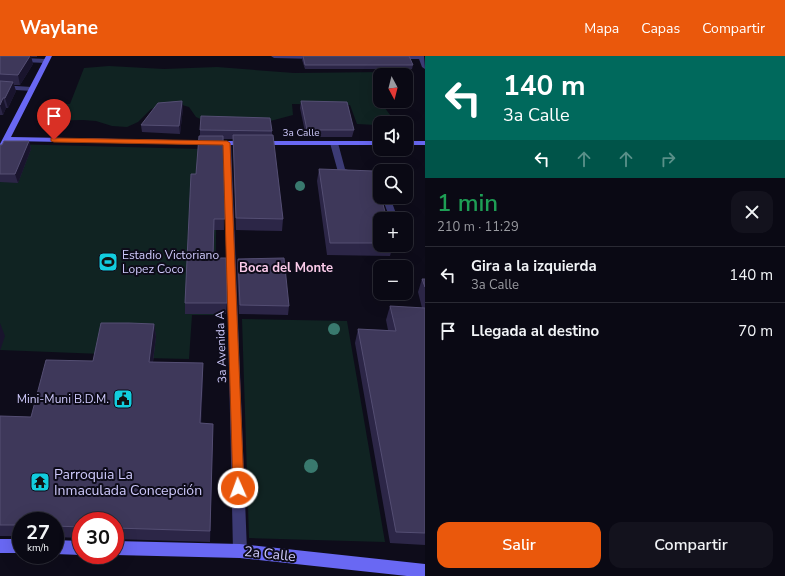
<!DOCTYPE html>
<html lang="es">
<head>
<meta charset="utf-8">
<style>
  body { margin:0; font-family:"Nunito Sans",sans-serif; background:#13121d; color:#f1f3f6; height:100vh; display:flex; flex-direction:column; font-size:15px; white-space:nowrap }
  * { box-sizing:border-box; margin:0 }
  p { font-size:13px; color:#999aa0 }
  .icon { flex:none; width:22px; height:22px; fill:none; stroke:currentColor; stroke-width:2; stroke-linecap:round; stroke-linejoin:round }
  .map { position:relative; flex:1; overflow:hidden }
  .details { display:flex; flex-direction:column; background:#0a0914; width:360px }
  .details>* { flex:none }
  .guide { background:#00695c; color:#fff; overflow:hidden }
  .needle { width:26px; rotate:173deg }
  .controls { position:absolute; left:373px; top:12px; display:grid; gap:8px }
  .controls a { display:grid; place-items:center; width:40px; height:40px; border-radius:8px; background:#0a0914; box-shadow:0 4px 16px #0002,0 0 0 1px #2a2a34; font-size:20px }
  .speed { position:absolute; left:12px; top:456px; display:flex; gap:8px; font-size:20px; font-weight:700; text-align:center }
  .speed>* { display:grid; place-content:center; width:52px; height:52px; border-radius:50%; background:#0a0914; box-shadow:0 4px 16px #0002,0 0 0 1px #2a2a34; line-height:1 }
  .speed small { font-size:10px; font-weight:400 }
  .speed .limit { border:6px solid #d22; background:#fff; color:#111 }
  .pin { position:absolute; display:grid; place-items:center; width:34px; height:34px; color:#fff; margin:-41px -17px; border-radius:50% 50% 50% 0; rotate:-45deg; box-shadow:0 0 4px #0007 }
  .pin .icon { rotate:45deg }
  .me { position:absolute; width:44px; margin:-22px; rotate:358deg; stroke-linejoin:round; filter:drop-shadow(0 0 3px #0008) }
  .turn { display:flex; align-items:center; gap:14px; height:84px; padding:0 12px; font-size:18px }
  .turn .icon { width:52px; height:52px; stroke-width:2.5 }
  .turn b { display:block; font-size:28px; line-height:34px }
  .lanes { display:flex; align-items:center; height:38px; padding:0 12px; background:#0003; justify-content:center; gap:20px; direction:ltr }
  .lanes .off { opacity:.35 }
  .round { display:grid; place-items:center; flex:none; width:42px; height:42px; border-radius:12px; background:#13121d }
  .headline { display:flex; align-items:center; justify-content:space-between; height:68px; padding:0 12px }
  h1 { font-size:24px; font-weight:600; line-height:30px; color:#1e9e55 }
  .action { display:flex; gap:8px; margin-top:auto; padding:8px 12px }
  .action a { flex:1; height:46px; border-radius:12px; background:#ea580c; color:#fff; font-size:16px; font-weight:600; line-height:46px; text-align:center }
  .action a+a { background:#13121d; color:#f1f3f6 }
  ul { padding:0; list-style:none }
  li { display:flex; align-items:center; gap:12px; height:56px; padding:0 12px; border-top:1px solid #2a2a34 }
  li div { flex:1 }
  li b { display:block; font-size:15px }
  li em { font-style:normal }
  header { display:flex; align-items:center; gap:24px; box-sizing:border-box; height:56px; padding:0 20px; background:#ea580c; color:#fff }
  header strong { font-size:19px }
  nav { display:flex; gap:22px; margin-inline-start:auto; font-size:14px }
  main { display:flex; flex:1; min-height:0 }
  .map>svg:first-child { display:block }
  .green { fill:#102322 }
  .lines { fill:none; stroke-linecap:round; stroke-linejoin:round }
  .lane { fill:#3c3b75; fill-rule:evenodd }
  .street { fill:#3c3b75; fill-rule:evenodd }
  .secondary { fill:#6968f3; fill-rule:evenodd }
  .tree { fill:#39796e }
  .wall { fill:#2c2647 }
  .shaded-wall { fill:#19142d }
  .building { fill:#3e385a; stroke:#544e73 }
  .route { fill:#ea580c; stroke:#983908 }
  .labels { text-anchor:middle; dominant-baseline:central; stroke-width:4; stroke-linejoin:round; paint-order:stroke }
  .far-street-label { font-size:10px; fill:#cec9fb; stroke:#0e0c1a }
  .poi-label { font-size:12px; fill:#cec9fb; stroke:#0e0c1a; text-anchor:start }
  .street-label { font-size:12px; fill:#cec9fb; stroke:#0e0c1a }
  .neighbourhood-label { font-size:13px; font-weight:bold; fill:#fbcbea; stroke:#0e0c1a }
  .near-poi-label { font-size:14px; fill:#cec9fb; stroke:#0e0c1a; text-anchor:start }
  .near-street-label { font-size:14px; fill:#cec9fb; stroke:#0e0c1a }
</style>
</head>
<body>
<header>
<strong>Waylane</strong>
<nav><a>Mapa</a><a>Capas</a><a>Compartir</a></nav>
</header>
<main>
<div class="map">
<svg width="425" height="520" viewBox="0 0 425 520">
  <rect width="100%" height="100%" fill="#0e0c1a"/>
  <path class="green" d="M109,10L164,13L217,11L294,17L386,16L380,19L377,24C377,42 385,54 397,67H380V74L376,69L357,68L350,49L292,48L293,59L259,68L205,65L196,61L189,51L182,49L159,51L151,53L138,66L127,71L112,70L96,65L83,64L37,65L42,47L70,48L84,12Z
    M10,88L201,93L217,108L215,259H192L189,303L102,301V298L0,294V109Z
    M242,263L347,265L385,486L249,482Z"/>
  <g class="lines">
    <path class="lane" d="M0,1L46,3L49,5L46,7L0,5Z
      M331,85H334L338,87L345,113L351,115H371L380,120V126L369,120L351,119L338,116L330,87Z
      M382,141H390L398,163H390Z"/>
    <path class="street" d="M271,0H318L319,1L316,3L274,2Z
      M394,0H424L425,13L422,11L419,3H396L394,2Z
      M0,29L32,31L35,33L32,35L0,33Z
      M224,85H227L231,87L247,495L245,500L240,502L235,500L233,495Z"/>
    <path class="secondary" d="M46,0H52L11,81L227,85H380V89H227L9,85L3,97H0V88Z
      M406,85H425V89H406Z
      M0,483H21V497H0Z
      M55,484L81,485V499L55,498Z
      M115,485L240,488L425,508V520H407L240,502L115,499Z"/>
  </g>
  <g class="tree">
    <circle cx="300" cy="130" r="5"/>
    <circle cx="334" cy="273" r="6"/>
    <circle cx="311" cy="410" r="7"/>
  </g>
  <path class="wall" d="M0,0H37V1H31L33,8L20,29H14L16,35L8,52H6L3,59H0Z
    M303,0L413,9L412,13H305L302,4Z
    M182,45L183,52L180,78L142,76L141,69Z
    M301,45L354,74L352,81H306L300,52Z
    M200,74L272,75V79L283,163L282,175L236,174L233,83H223L224,174H214L213,202L227,247L226,258H185V247L200,80Z
    M29,85L31,93L18,127L0,126V89Z
    M319,113L380,163V189H393L390,200L327,199L317,125Z
    M238,203L289,250L288,259L239,258L237,212Z
    M422,223H425V489L390,487L355,287L358,273L388,274L386,264L390,250L422,252L418,236Z
    M154,268L156,281L153,306L203,307V320L201,367L213,368L210,486L115,483V465H81V482L55,481V465H21V480H0V360L31,361L93,305Z"/>
  <path class="shaded-wall" d="M30,0H31L33,8L20,29L18,19Z
    M13,26L16,35L8,52L5,42Z
    M3,42L6,52L3,59L0,49Z
    M182,45L183,52L180,78L179,70Z
    M29,85L31,93L18,127L15,118Z
    M0,267L5,280L0,295Z
    M154,268L156,281L151,319L149,306Z
    M203,307V320L201,380L200,367Z
    M213,368V380L210,486V475Z"/>
  <path class="building" d="M0,0H30L18,19L0,18Z
    M303,0H409L413,9H305Z
    M0,25L13,26L5,42H3L0,49Z
    M182,45L179,70L141,69L158,47Z
    M301,45L347,46L354,74H307Z
    M201,60L270,62L272,75L200,74Z
    M233,79H273L283,163L236,162Z
    M199,80H223L225,163H214L213,202H226L227,247H185L191,118H196Z
    M4,85H29L15,118H0V89H2Z
    M319,113L374,115L380,137V141H381L387,163H380V187H330Z
    M284,202L289,250L240,249L238,203Z
    M422,223H425V231Z
    M390,250L425,252V477L396,476L358,273L396,275Z
    M101,267H129L154,268L149,306L203,307L200,367L213,368L210,475L115,472V465H81V471L55,470V465H21V469H0V360L31,361L46,304L93,305Z"/>
  <path class="route" d="M51,82L227,85L230,87L244,432L242,436L238,437L234,436L233,432L223,89L54,86L51,85Z"/>
  <defs>
    <g id="stadium-square" transform="scale(1)"><rect x="-9" y="-9" width="18" height="18" rx="4" fill="#12cdde" stroke="#0e0c1a"/><path d="M0-5a6.5 5 0 1 0 0 10a6.5 5 0 1 0 0-10ZM-3.5-1.8h7v3.6h-7Z" fill="#111"/></g>
    <g id="civic-square" transform="scale(1)"><rect x="-9" y="-9" width="18" height="18" rx="4" fill="#12cdde" stroke="#0e0c1a"/><path d="M-.6-6.5H3V-4.5H.6V-3L4-1V1h2V6H-6V1h2V-1L-.6-3ZM-1.2 2.5V6h2.4V2.5Z" fill="#111"/></g>
    <g id="temple-square" transform="scale(1)"><rect x="-9" y="-9" width="18" height="18" rx="4" fill="#12cdde" stroke="#0e0c1a"/><path d="M0-6L5-2H3V0L6.5 2.5H4V6H1.5V3h-3V6H-4V2.5H-6.5L-3 0V-2H-5Z" fill="#111"/></g>
  </defs>
  <g fill-rule="evenodd">
    <use href="#stadium-square" x="108" y="206"/>
    <use href="#civic-square" x="123" y="343"/>
    <use href="#temple-square" x="40" y="426"/>
  </g>
  <g class="labels">
    <g class="far-street-label">
      <text x="301" y="77">3a Calle</text>
    </g>
    <g class="poi-label">
      <text x="122" y="199">Estadio Victoriano<tspan x="122" dy="14">Lopez Coco</tspan></text>
      <text x="109" y="343" text-anchor="end">Mini-Muni B.D.M.</text>
    </g>
    <g class="street-label">
      <text transform="translate(221 291) rotate(-92)">3a Avenida A</text>
    </g>
    <g class="neighbourhood-label">
      <text x="286" y="212">Boca del Monte</text>
    </g>
    <g class="near-poi-label">
      <text x="54" y="418">Parroquia La<tspan x="54" dy="16">Inmaculada Concepción</tspan></text>
    </g>
    <g class="near-street-label">
      <text transform="translate(270 498) rotate(6)">2a Calle</text>
    </g>
  </g>
</svg>
<div class="controls">
<a><svg class="needle" viewBox="-14 -14 28 28"><path d="M0-13l5 13h-10z" fill="#e53935"/><path d="M0 13l5-13h-10z" fill="#999aa0"/></svg></a>
<a><svg class="icon" aria-label="sound" viewBox="0 0 24 24"><path d="M4 9h4l5-4v14l-5-4H4zM17 9q2 3 0 6"/></svg></a>
<a><svg class="icon" aria-label="search" viewBox="0 0 24 24"><circle cx="10" cy="10" r="6"/><path d="M15 15l6 6"/></svg></a>
<a>+</a>
<a>−</a>
</div>
<div class="speed"><div>27<small>km/h</small></div><div class="limit">30</div></div>
<div class="pin" style="left:54px;top:84px;background:#d93025"><svg class="icon" aria-label="arrive" viewBox="0 0 24 24"><path d="M6 21V4h12l-3 4 3 4H6"/></svg></div>
<svg class="me" style="left:238px;top:432px" viewBox="-20 -20 40 40"><circle r="17" fill="#ea580c" stroke="#fff" stroke-width="3"/><path d="M0-11L8 9 0 5-8 9z" fill="#fff"/></svg>
</div>
<section class="details">
<div class="guide">
<div class="turn"><svg class="icon" aria-label="left" viewBox="0 0 24 24"><path d="M17 20v-9H6M10 6l-5 5 5 5"/></svg><div><b>140 m</b>3a Calle</div></div>
<div class="lanes"><svg class="icon" aria-label="left" viewBox="0 0 24 24"><path d="M17 20v-9H6M10 6l-5 5 5 5"/></svg><svg class="icon off" aria-label="ahead" viewBox="0 0 24 24"><path d="M12 20V5M6 11l6-6 6 6"/></svg><svg class="icon off" aria-label="ahead" viewBox="0 0 24 24"><path d="M12 20V5M6 11l6-6 6 6"/></svg><svg class="icon off" aria-label="right" viewBox="0 0 24 24"><path d="M7 20v-9h11M14 6l5 5-5 5"/></svg></div>
</div>
<div class="headline"><div><h1>1 min</h1><p>210 m · 11:29</p></div><a class="round"><svg class="icon" aria-label="close" viewBox="0 0 24 24"><path d="M6 6l12 12M18 6L6 18"/></svg></a></div>
<ul>
<li><svg class="icon" aria-label="left" viewBox="0 0 24 24"><path d="M17 20v-9H6M10 6l-5 5 5 5"/></svg><div><b>Gira a la izquierda</b><p>3a Calle</p></div><em>140 m</em></li>
<li><svg class="icon" aria-label="arrive" viewBox="0 0 24 24"><path d="M6 21V4h12l-3 4 3 4H6"/></svg><div><b>Llegada al destino</b></div><em>70 m</em></li>
</ul>
<div class="action"><a>Salir</a><a>Compartir</a></div>
</section>
</main>
</body>
</html>
